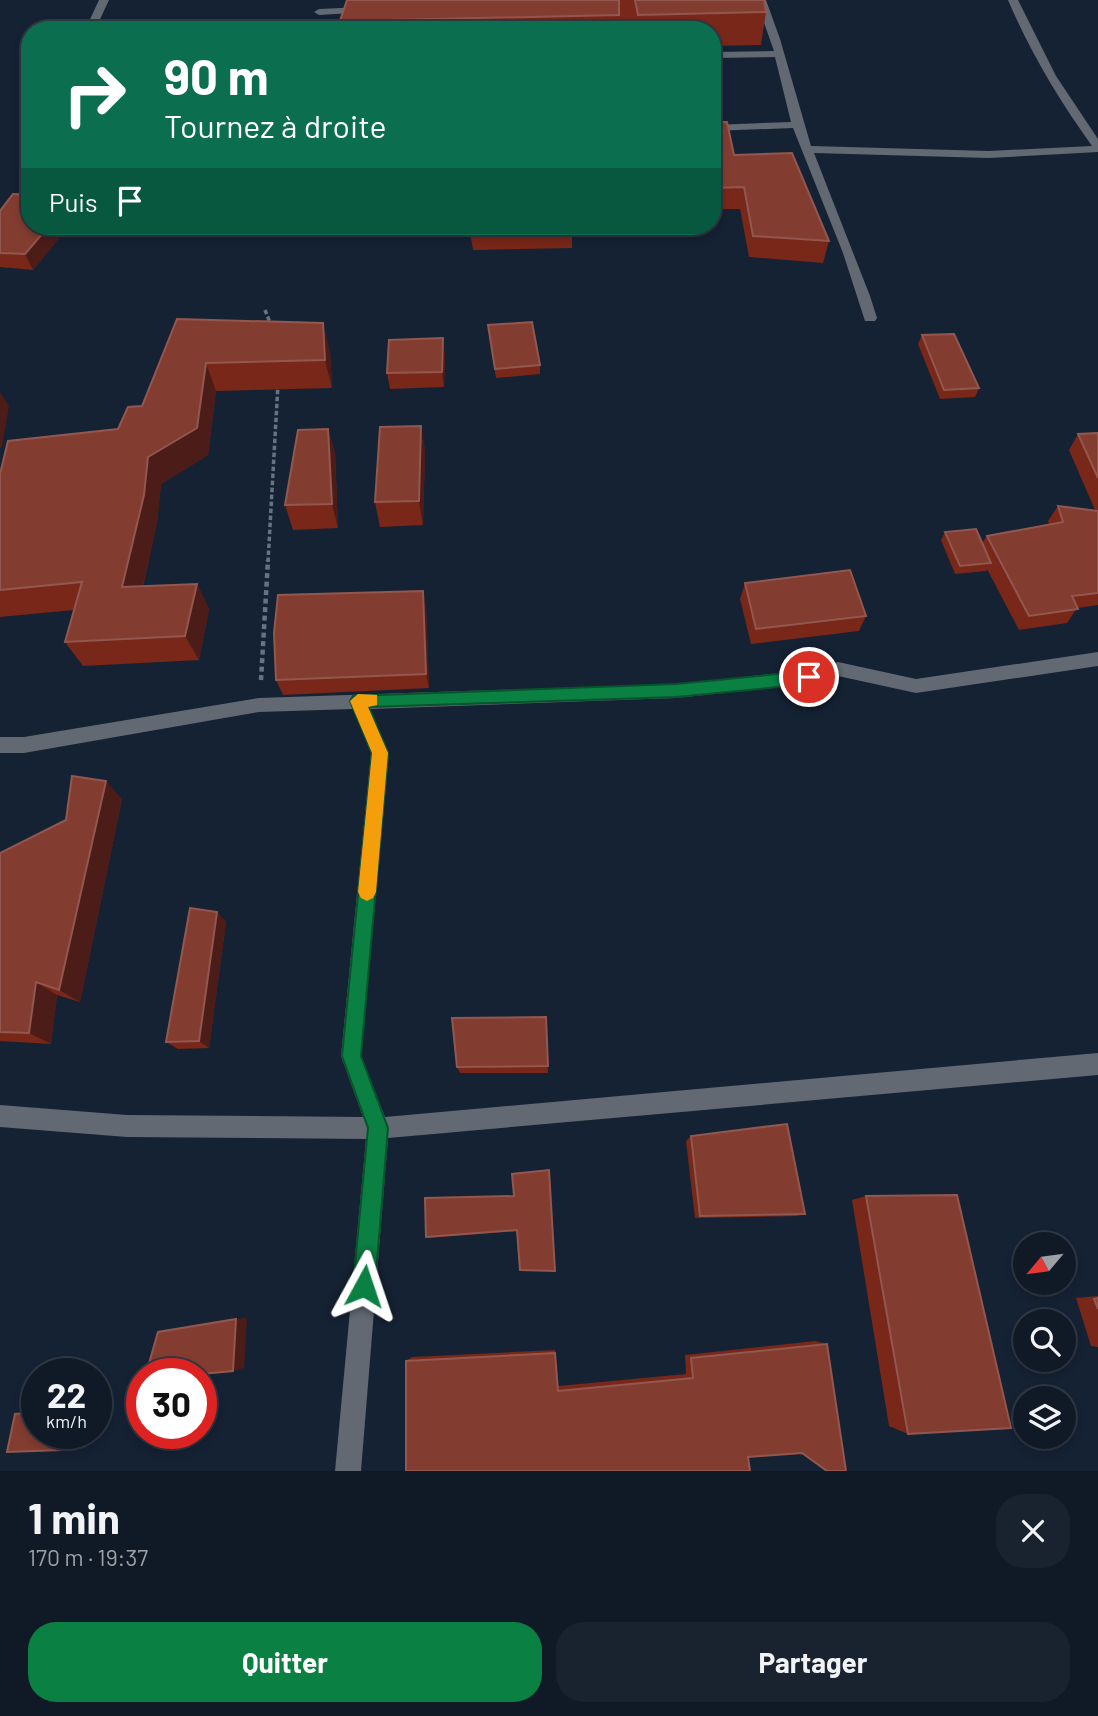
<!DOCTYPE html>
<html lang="fr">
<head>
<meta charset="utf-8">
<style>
  body { margin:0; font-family:Barlow,sans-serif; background:#19232f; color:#f1f3f6; height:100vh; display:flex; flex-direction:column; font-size:26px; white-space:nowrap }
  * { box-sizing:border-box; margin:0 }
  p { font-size:23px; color:#9ca1a7 }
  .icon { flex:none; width:38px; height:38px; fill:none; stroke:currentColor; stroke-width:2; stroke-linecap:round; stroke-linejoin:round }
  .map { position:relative; height:1471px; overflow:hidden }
  .drawer { display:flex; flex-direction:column; background:#101a27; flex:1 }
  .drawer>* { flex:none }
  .banner { position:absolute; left:21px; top:21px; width:700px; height:214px; border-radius:28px; box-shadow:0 4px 10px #0003,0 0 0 2px #303844; background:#0b6e4f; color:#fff; overflow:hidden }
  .needle { width:46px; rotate:241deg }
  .buttons { position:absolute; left:1013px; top:1232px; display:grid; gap:14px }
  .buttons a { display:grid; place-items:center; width:63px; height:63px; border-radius:50%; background:#101a27; box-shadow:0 4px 10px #0003,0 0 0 2px #303844; font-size:35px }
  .speed { position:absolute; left:21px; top:1358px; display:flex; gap:14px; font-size:35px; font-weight:700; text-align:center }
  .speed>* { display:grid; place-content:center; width:91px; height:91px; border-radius:50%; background:#101a27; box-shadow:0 4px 10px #0003,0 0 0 2px #303844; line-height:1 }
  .speed small { font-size:18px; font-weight:400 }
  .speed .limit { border:10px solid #d22; background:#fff; color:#111 }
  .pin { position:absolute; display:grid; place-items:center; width:60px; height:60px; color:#fff; margin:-30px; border:4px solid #fff; border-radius:50%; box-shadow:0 2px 7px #0007 }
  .me { position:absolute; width:77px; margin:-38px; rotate:5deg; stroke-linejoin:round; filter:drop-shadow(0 0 5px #0008) }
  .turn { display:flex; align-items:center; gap:24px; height:147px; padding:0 28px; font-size:32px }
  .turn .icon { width:91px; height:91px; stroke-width:2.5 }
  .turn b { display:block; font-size:49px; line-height:60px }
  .then { display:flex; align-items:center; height:66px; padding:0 28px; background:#0003; gap:14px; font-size:26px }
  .round { display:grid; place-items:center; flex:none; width:74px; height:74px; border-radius:28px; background:#19232f }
  .overview { display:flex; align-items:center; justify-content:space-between; height:119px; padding:0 28px }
  h1 { font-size:42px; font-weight:700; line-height:52px }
  .primary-button { display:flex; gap:14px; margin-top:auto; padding:14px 28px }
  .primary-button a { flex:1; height:80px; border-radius:28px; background:#0b8043; color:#fff; font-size:28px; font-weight:700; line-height:80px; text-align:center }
  .primary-button a+a { background:#19232f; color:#f1f3f6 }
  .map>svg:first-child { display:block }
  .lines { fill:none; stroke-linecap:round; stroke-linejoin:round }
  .path-far1 { stroke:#677382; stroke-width:3.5; stroke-dasharray:4.5 2.5; stroke-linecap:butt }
  .path { stroke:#677382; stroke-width:4.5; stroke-dasharray:5 3.5; stroke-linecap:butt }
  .minor { fill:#626972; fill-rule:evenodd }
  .wall { fill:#782718 }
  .shaded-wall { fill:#4c1c19 }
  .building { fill:#833c30; stroke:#92574f; stroke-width:2 }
  .route { fill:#0b8043; stroke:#07532c; stroke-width:2 }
  .slow { fill:#f59e0b }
</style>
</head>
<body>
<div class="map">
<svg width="1098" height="1471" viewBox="0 0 1098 1471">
  <rect width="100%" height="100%" fill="#152234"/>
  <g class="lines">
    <path class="path-far1" d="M265,310L271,325
      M268,562L278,384"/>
    <path class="path" d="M261,680L268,560"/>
    <path class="minor" d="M99,0H109L95,30H85Z
      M756,0H766L780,39L811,146L989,151L1092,146C1059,100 1030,52 1008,0H1018L1056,76L1098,139V152L989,158L814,153L870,296L877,318L875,321H865L843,253L793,128L712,131V125L791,122L775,57L712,58V52L774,51Z
      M365,7L368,8V12L319,15L314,12L319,9Z
      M1098,652V666L916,693L838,676L809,684L676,698L370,709L389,753L361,1056L385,1117L1098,1053V1075L388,1138L361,1471H335L366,1139L127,1137L0,1127V1105L127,1115L363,1117L341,1056L371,753L353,709L259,712L24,753H0V737H24L259,698L676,684L809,670L838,662L916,679Z"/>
  </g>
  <path class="wall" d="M347,0H764L766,12L761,45L712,46V30H342L340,21Z
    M712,122L734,155L829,241L823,263L749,257L740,209H712Z
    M0,211L59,238L33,270L0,267Z
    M469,226H572V248L473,250Z
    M177,319L330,351L332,388L216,391L208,455L161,484L157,522L143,587L197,584L209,609L199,660L83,666L65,642L74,610L0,617V474L118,429L142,406Z
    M488,325L540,365V374L496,378Z
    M922,335L979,388L975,397L940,399L918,344Z
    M445,354L444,387L390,389L387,373Z
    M421,426L425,451L423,525L380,527L375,502Z
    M328,429L335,454L338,528L293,530L285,505Z
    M1098,433V605L1077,608L1067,623L1019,630L987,569L986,571L955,574L941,540L945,532L982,543L987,536L1049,524L1048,521L1058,506L1095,510L1069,450L1078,434Z
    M745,583L866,616L859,631L751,644L740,599Z
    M426,606L429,688L283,695L276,680Z
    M122,799L80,1002L57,995L51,1044L0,1041V853Z
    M217,912L226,922L209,1048L178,1049L166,1042Z
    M546,1017L548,1073H460L457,1067Z
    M691,1136L805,1214L796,1216L695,1218L686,1141Z
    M514,1196L517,1231L429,1238L426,1237Z
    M866,1196L908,1434L889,1426L852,1200Z
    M1098,1296V1347L1091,1346L1076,1298Z
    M815,1341L827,1344L801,1453L406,1361L412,1357L555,1350L558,1386L686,1374L685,1355Z
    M37,1410V1433H73L71,1447L62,1450L7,1452L15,1414Z"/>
  <path class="shaded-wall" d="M49,226H53L59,238L33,270L25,254Z
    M323,323L330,351L332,388L325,360Z
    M443,338L445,354L444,387L442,372Z
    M206,363L216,391L208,455L161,484L157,522L137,612L122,587L148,457Z
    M0,392L9,406L2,447L0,448Z
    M421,426L425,451L423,525L419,501Z
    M328,429L335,454L338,528L332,504Z
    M197,584L209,609L199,660L185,636Z
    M423,591L426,606L429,688L426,674Z
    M106,781L122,799L80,1002L59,990Z
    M217,912L226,922L209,1048L199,1041Z
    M36,982L57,995L51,1044L29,1033Z
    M247,1318L244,1368L233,1371L236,1319Z
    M65,1433H73L71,1447L62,1450Z"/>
  <path class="building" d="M347,0H619V15L340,21Z
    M635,0H764L766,12L638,15Z
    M712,122H727L734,155L792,153L829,241L753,236L744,187L712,188Z
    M13,194L30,195V226H49L25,254L0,253V211Z
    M471,226H572V231L472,233Z
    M177,319L323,323L325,360L206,363L197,428L148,457L144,495L122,587L197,584L185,636L65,642L82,582L0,590V474L8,441L118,429L128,407L142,406Z
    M532,322L540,365L495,369L488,325Z
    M954,334L979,388L944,390L922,335Z
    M443,338L442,372L387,373L389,340Z
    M421,426L419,501L375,502L380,427Z
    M328,429L332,504L285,505L298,430Z
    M1098,433V478L1078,434Z
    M1058,506L1098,511V593L1072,596L1078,609L1029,616L987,536L1063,522Z
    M976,529L991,563L960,566L945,532Z
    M850,570L866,616L756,629L745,583Z
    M423,591L426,674L276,680L274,633L278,595Z
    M72,776L106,781L59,990L36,982L29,1033L0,1032V853L66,820Z
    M190,908L217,912L199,1041L166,1042Z
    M546,1017L548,1066L457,1067L452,1018Z
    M787,1124L805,1214L700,1216L691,1136Z
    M549,1170L555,1271L520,1270L517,1230L426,1237L425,1198L514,1196L512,1174Z
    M957,1195L1011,1428L908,1434L866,1196Z
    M1098,1298V1309L1094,1299Z
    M236,1319L233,1371L201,1374H146L158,1332Z
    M827,1344L846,1471H827L802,1453L748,1457L750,1471H406V1361L555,1353L558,1391L693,1378L691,1358Z
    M37,1412V1433H65L62,1450L7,1452L15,1414Z"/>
  <path class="route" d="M809,671L817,677L809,684L676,697L369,707L388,753L361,1056L388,1128L375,1286L372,1294L364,1297L356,1294L353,1286L368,1128L342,1056L372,753L350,701L353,696L676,684Z"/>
  <path class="slow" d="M358,694L377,695V705L368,707L388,753L376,892L373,898L367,901L361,898L358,892L372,753L350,701Z"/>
</svg>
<div class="buttons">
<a><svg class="needle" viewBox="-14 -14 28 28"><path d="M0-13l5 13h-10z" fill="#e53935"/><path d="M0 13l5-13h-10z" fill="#9ca1a7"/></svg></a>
<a><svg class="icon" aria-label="search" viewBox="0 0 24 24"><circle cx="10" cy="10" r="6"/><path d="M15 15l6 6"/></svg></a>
<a><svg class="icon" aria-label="layers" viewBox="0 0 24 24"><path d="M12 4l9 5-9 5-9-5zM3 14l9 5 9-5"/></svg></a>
</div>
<div class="speed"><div>22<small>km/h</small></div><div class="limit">30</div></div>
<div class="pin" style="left:809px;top:677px;background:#d93025"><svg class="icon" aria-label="arrive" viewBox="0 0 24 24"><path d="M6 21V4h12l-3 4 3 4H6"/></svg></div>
<svg class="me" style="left:364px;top:1286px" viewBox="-20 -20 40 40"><path d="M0-17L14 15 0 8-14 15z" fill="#0b8043" stroke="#fff" stroke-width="4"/></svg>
<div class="banner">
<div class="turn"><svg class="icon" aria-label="right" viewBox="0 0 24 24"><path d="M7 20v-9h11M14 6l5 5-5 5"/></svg><div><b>90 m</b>Tournez à droite</div></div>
<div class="then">Puis<svg class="icon" aria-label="arrive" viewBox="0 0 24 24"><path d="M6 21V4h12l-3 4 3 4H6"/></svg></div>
</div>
</div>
<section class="drawer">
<div class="overview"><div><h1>1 min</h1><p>170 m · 19:37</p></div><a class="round"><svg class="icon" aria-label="close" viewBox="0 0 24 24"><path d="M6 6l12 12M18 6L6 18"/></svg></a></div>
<div class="primary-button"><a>Quitter</a><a>Partager</a></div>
</section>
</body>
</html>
